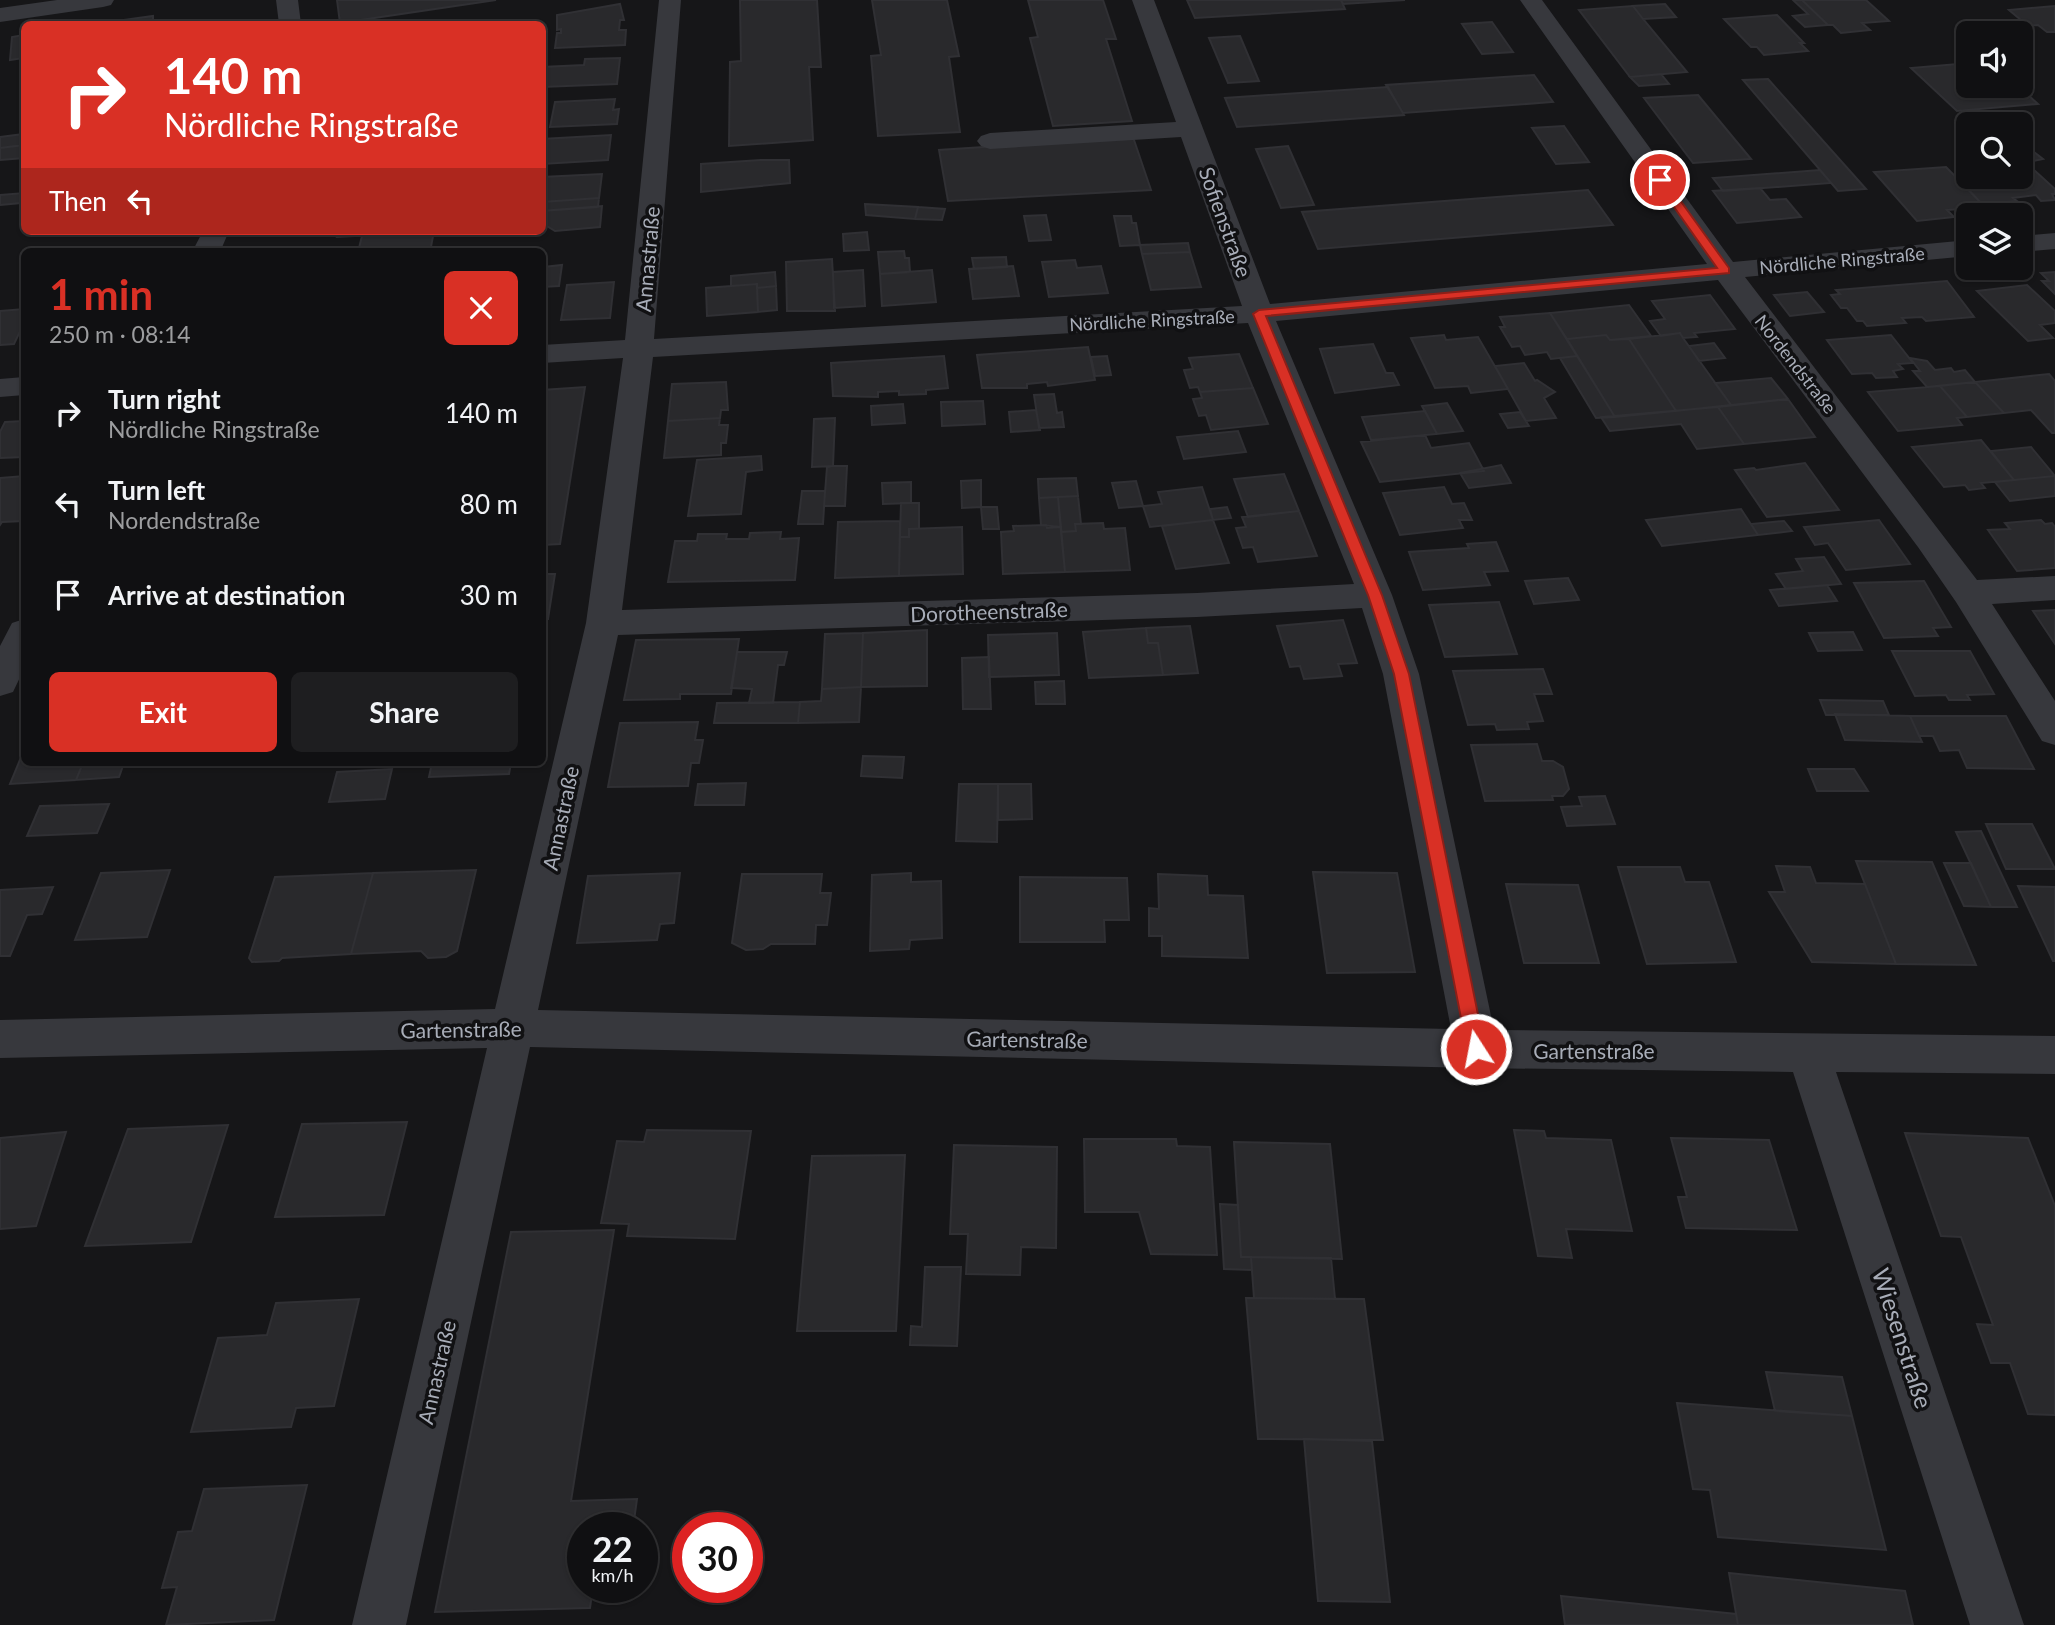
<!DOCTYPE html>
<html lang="en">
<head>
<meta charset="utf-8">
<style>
  body { margin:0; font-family:Lato,sans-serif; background:#1e1e20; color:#f1f3f6; height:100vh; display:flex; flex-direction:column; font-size:26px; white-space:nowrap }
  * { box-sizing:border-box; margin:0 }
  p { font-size:23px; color:#9c9d9f }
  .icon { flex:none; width:38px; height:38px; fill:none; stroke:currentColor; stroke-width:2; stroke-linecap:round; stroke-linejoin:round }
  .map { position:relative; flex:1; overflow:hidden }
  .sheet { position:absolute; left:21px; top:248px; width:525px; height:518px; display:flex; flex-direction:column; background:#101012; border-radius:10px; box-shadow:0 2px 5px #0004,0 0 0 2px #303032 }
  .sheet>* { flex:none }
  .hud { position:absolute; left:21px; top:21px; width:525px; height:214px; border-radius:10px; box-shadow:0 2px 5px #0004,0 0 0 2px #303032; background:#d93025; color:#fff; overflow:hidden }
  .tools { position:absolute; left:1956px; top:21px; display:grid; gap:14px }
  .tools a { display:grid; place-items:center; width:77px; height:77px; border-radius:10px; background:#101012; box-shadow:0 2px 5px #0004,0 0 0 2px #303032; font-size:35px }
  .speed { position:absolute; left:567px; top:1512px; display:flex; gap:14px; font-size:35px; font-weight:700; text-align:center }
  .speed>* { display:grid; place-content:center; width:91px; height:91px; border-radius:50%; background:#101012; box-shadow:0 2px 5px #0004,0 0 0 2px #303032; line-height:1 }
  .speed small { font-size:18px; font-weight:400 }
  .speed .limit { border:10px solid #d22; background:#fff; color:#111 }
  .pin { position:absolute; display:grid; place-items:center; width:60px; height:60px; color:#fff; margin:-30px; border:4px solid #fff; border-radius:50%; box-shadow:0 2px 7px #0007 }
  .me { position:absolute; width:77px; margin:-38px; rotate:349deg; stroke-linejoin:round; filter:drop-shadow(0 0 5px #0008) }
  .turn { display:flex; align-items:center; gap:24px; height:147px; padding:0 28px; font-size:32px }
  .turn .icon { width:91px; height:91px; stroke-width:2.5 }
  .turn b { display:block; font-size:49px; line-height:60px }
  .then { display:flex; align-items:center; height:66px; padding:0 28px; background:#0003; gap:14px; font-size:26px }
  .round { display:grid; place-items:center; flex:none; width:74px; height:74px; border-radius:10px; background:#1e1e20 }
  .head { display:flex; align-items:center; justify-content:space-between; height:119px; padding:0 28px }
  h1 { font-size:42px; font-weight:700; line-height:52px; color:#d93025 }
  .button { display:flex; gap:14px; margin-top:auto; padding:14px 28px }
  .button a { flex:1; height:80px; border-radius:10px; background:#d93025; color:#fff; font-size:28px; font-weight:700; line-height:80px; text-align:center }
  .button a+a { background:#1e1e20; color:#f1f3f6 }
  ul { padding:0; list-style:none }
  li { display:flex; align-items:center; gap:21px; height:91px; padding:0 28px }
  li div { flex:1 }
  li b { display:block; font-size:26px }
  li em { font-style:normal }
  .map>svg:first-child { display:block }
  .building { fill:#29292c; stroke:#303034; stroke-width:2 }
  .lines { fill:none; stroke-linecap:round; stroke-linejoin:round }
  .minor { fill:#37383d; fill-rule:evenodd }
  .route { fill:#d93025; stroke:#8d1f18; stroke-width:2 }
  .labels { text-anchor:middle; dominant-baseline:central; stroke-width:7; stroke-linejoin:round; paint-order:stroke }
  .far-street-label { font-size:18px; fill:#a8adb8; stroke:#111113 }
  .street-label { font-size:21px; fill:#a8adb8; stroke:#111113 }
  .near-street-label { font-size:24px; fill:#a8adb8; stroke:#111113 }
</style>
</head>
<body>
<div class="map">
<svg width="2055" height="1625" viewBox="0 0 2055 1625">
  <rect width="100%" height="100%" fill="#161618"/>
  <path class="building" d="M337,0H496L340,23Z
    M740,0H817L821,67H809L813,140L729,146L730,62L741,61Z
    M872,0H947L959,56L949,57L960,132L878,136L871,56L881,55Z
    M1028,0H1103L1116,39H1106L1132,121L1053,126L1030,38L1038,37Z
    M1187,0H1341L1345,9L1195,18Z
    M1341,0H1405L1343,4Z
    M1793,0H1802L1828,25L1805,27L1793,16L1808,14Z
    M1802,0H1866L1889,21L1862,23L1870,30L1841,33L1833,25H1828Z
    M620,4L624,20H620L619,30H626L625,45L555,48L557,33H561V29L557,30V15Z
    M1665,4L1676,17L1643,19L1633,6Z
    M1633,6L1643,19L1687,72L1630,77L1579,10Z
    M2055,6V32H2047L2038,25L2028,26L2009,10Z
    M1777,15L1804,43H1800L1808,51L1764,55L1757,47H1751L1724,19Z
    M153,16V24H95Z
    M1492,22L1513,52L1482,54L1462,24Z
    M24,35V58L10,60L12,37Z
    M1240,36L1259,81L1228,83L1209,38Z
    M620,58L617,84L542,87V67L584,65L585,59Z
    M1969,63V86H2018L2038,104L1957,111L1911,68Z
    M1661,74L1669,84L1639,86L1630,77Z
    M1534,75L1553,102L1403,113L1386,85Z
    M1768,79L1866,189L1838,191L1743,80Z
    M1388,87L1404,115L1237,127L1225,98Z
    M1698,95L1751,159L1693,163L1644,98Z
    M615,99L613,110L619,109L617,124L550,127L555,102Z
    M1564,126L1589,162L1556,164L1532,128Z
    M24,134V145L0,148V137Z
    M611,135L608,160L542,164V139Z
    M1133,137L1151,190L948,201L939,150Z
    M2021,142L2043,159L2028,162L2021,156Z
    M24,145V158L0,160V148Z
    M1288,146L1314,205L1281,208L1256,149Z
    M2021,158L2055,189V194H2052L2055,200L2041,201L2036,195L2013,198L2017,201L1982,204L1966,187L1999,184L1992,177H2021Z
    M761,160H789L790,183L701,192V164Z
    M1946,167L1985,207L1947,210L1954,217L1917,221L1874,172Z
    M1820,170L1831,183L1723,191L1713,178Z
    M602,174L599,198L542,202V177Z
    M1760,188L1770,200L1786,199L1801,217L1737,223L1713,191Z
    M1588,190L1613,225L1318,249L1302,212Z
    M24,193L21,203L0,205V195Z
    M599,198L598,207L542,211V202Z
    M865,204L918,207L915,219L866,215Z
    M602,206L600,227L555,231L542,223V211Z
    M918,207L945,209L942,220L915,219Z
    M1046,215L1051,240L1029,241L1024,216Z
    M1114,216H1131L1132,223H1136L1140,245L1120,246Z
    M67,231H108L65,235Z
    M339,231H375L374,235L337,237Z
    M375,231H434L430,252H358L362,236L374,235Z
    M867,232L869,250L844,251L843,234Z
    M1188,243L1190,252L1142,254L1140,245Z
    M904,251L905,258H909L910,272L880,274L878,252Z
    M1190,252L1201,287L1151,290L1142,254Z
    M1006,257L1007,267L974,269L972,258Z
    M832,259L835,311H787L786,262Z
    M1075,260L1077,268L1101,266L1108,293L1049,297L1042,262Z
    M562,265L559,286L542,287L544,267Z
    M1013,266L1019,296L973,299L969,269Z
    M863,270L865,306L834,308L833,272Z
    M932,270L936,302L882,306L880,274Z
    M775,272L776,286L757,288V284L731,286V276Z
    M2055,272V294L2042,281H2049L2041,273Z
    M1947,281L1974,317L1926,321L1922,317L1902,318L1906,323L1867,326L1863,321H1857L1847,308H1841L1831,295L1840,294L1836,290Z
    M614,282L610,318L561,320L567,285Z
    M757,284L758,312L707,316L706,288Z
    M2027,285L2055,311V323L2040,325L2053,338L2028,341L1977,291Z
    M776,286L777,310L758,312L757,288Z
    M1807,292L1824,312L1790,316L1774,295Z
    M1710,295L1735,329L1694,333L1697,337L1683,338L1680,333L1661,336L1650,321L1665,319L1652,301Z
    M1629,305L1651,336L1610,340L1606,335L1567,339L1550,313Z
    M24,309V323L14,344L0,345V311Z
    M1550,313L1577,356L1551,359L1547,352L1525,355L1520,346L1512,347L1500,327H1505L1500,317Z
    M1680,333L1683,338L1731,405L1676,411L1629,339Z
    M1444,335L1446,340L1478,337L1508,389L1471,393L1468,386L1435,388L1411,338Z
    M1606,335L1610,340L1629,339L1676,411L1615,417L1567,339Z
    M1891,335L1913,363L1898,364L1903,369L1893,371L1897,377L1876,378L1872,373L1852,374L1827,340Z
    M1714,343L1725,358L1699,361L1689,346Z
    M1373,344L1386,373H1393L1399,385L1335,393L1320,349Z
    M1088,347L1095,380L1048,386L1047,382L1027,384V388H982L977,355Z
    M1239,354L1253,388L1200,392L1198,387L1190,388L1184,370L1193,369L1189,358Z
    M944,356L948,388L926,390V394L899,395V391L878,392V397L833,396L831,363Z
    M1107,356L1111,375L1095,376L1091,357Z
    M1577,356L1615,417L1596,418L1560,358Z
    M1910,358L1927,361L1935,370L1951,368L1954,372L1965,370L1975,382L1927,387L1913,371H1920Z
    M1524,363L1535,381L1537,380L1555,392L1544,398L1556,418L1526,421L1495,366Z
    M2049,374L2055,381V433H2052L2031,410L2004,413L1975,382Z
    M1771,378L1788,399L1731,405L1715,383Z
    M726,382L728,410H721L720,418L668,421L672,384Z
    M1975,382L2004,413L1967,417L1940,386Z
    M1940,386L1967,417L1957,418L1962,425L1898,431L1868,392Z
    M585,387L560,544L542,545V390Z
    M1253,388L1268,424L1211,430L1206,415L1199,416L1193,399L1202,398L1200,392Z
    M1054,394L1057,413L1062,412L1064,427L1039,428L1034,395Z
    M1788,399L1815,437L1744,444L1718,407Z
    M983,401L985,424L942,426L941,402Z
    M1447,403L1463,431L1437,434L1422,406Z
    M903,404L905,423L872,425L871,406Z
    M1718,407L1744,444L1697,449L1681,424L1610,431L1601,417Z
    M1036,410L1040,430L1011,432L1009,412Z
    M1425,411L1437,434L1371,440L1362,417Z
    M1520,412L1529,426L1508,428L1500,414Z
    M720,418L719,425H728L726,443H721V455L664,458L668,421Z
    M835,418L833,466L812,467L814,419Z
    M24,421V457L0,458V432L5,422Z
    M1238,431L1246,452L1184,459L1177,437Z
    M1425,435L1431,448L1469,443L1484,471L1380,482L1361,442Z
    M1981,440L2014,480L1981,483L1985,488L1969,490L1965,485L1944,487L1912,447Z
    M2031,447L2055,476L2014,480L1991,451Z
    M761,456L762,470L746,472L741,514L688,516L697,460Z
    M1805,463L1839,510L1767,517L1735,470L1754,468L1756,470Z
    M1501,465L1511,483L1469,488L1460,473Z
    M833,466H847L845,506H824L827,467Z
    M1284,474L1299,511L1248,517L1234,479Z
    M24,476V521L2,522L0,525V478Z
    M2055,476V496L2010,501L1995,482Z
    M1076,478L1078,496L1039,498L1038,479Z
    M981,480V507L962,508L961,481Z
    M1136,481L1143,506L1119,508L1112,483Z
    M911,482V503L883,504L882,483Z
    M1202,487L1213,520L1150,527L1143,506L1162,504L1158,492Z
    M1444,487L1452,504L1464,503L1472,520H1459L1463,528L1400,535L1383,493Z
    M802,491H825L823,524H798Z
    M1078,496L1081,524H1075L1076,531L1061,532L1058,497Z
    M1058,497L1061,527L1041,525L1039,498Z
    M901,503H919V529H909V537H900Z
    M981,507H997L999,529H983Z
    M1227,507L1231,518L1213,520L1210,509Z
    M1741,509L1758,535L1662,546L1646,520Z
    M1299,511L1317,556L1258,562L1253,547L1243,548L1236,528L1246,527L1242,517Z
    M1213,520L1229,563L1176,569L1162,526Z
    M1879,520L1910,564L1846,570L1828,543L1815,545L1804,527Z
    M2041,520L2045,524L2052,523L2055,527V568L2017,571L1988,530L2010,529L2005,523Z
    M900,521L899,576L835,578L838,522Z
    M1784,521L1792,531L1758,535L1751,524Z
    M1103,523L1104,529L1125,528L1130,570L1065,572L1061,532L1076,531L1075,524Z
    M1046,525L1047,528L1061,527L1065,572L1003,574L1001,532L1014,531L1013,526Z
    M962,527L963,574L899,576L900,537H909V529Z
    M781,532L780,539L799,538L795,580L668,582L675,541H697L698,534H727L726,539H749L750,533Z
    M1496,542L1508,571L1484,572L1490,585L1423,590L1409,552L1469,548L1467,544Z
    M1824,557L1841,584L1786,589L1776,574L1803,571L1796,559Z
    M542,574H555L548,619H542Z
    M1568,578L1579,600L1534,604L1525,581Z
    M1924,581L1951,627L1933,628L1938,636L1884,638L1854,583Z
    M1827,585L1837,601L1779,606L1770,590Z
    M1499,602L1517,654L1445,657L1429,605Z
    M2055,610V644L2033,611Z
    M1343,620L1357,663L1338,664L1342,676L1304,679L1300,666L1290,667L1277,626Z
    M1190,626L1198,673L1163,675L1158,643H1148L1146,628Z
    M1146,628L1148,643H1158L1163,675L1089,678L1083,632Z
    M927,630V686L861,687L863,633Z
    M1853,632L1862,650L1818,651L1809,633Z
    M863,633L861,687L822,689L825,634Z
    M1057,633L1059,675L989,677L988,635Z
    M739,639L731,694H680V699L624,700L636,640Z
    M1892,651H1970L1994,694L1967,695L1970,700H1949L1946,695L1915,696Z
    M737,652H787L784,665H778L773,703H749L752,689L731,688Z
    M989,657L991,709H963L962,658Z
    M1543,669L1552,694H1534L1543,721L1527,722L1529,729L1497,730L1495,724L1468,725L1453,671Z
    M1064,681L1065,704H1036L1035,682Z
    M861,687L859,722L798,723L800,702L821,701L822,689Z
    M1820,700L1883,701L1889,715H1826Z
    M800,702L798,723H714L717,703Z
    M1835,714L1910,716L1922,742L1845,740Z
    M1910,716H2006L2034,769L1967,768L1959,750L1940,751L1933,736H1919Z
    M698,722L695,740H703L699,763H691L688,786L608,787L620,723Z
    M1537,744L1542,761H1553L1563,767L1569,789L1563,796H1552L1553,800L1485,801L1471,745Z
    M24,750V763H83L76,780L10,784Z
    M863,756L904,757L902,778L861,776Z
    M83,763H124L119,777L76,780Z
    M432,763H511L509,774L429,777Z
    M392,769L385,799L329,802L337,772Z
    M1808,769H1854L1868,791H1817Z
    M746,783L744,805H695L698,784Z
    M959,784H998L997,842L956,841Z
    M998,784H1031L1032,819L998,820Z
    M1605,796L1615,824L1567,826L1561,807L1582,806L1579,797Z
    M109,804L97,833L27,836L40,806Z
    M1986,824H2032L2055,869H2006Z
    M1981,831L2017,907H1991L1956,832Z
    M1856,861L1932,862L1976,965L1896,964Z
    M1944,863H1971L1991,907L1964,906Z
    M1776,866L1810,867L1816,883L1865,884L1896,964L1812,962L1769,892H1785Z
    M1618,867H1680L1685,882H1709L1736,962L1647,964Z
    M170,870L147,937L75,940L101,873Z
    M476,870L457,951L446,957L428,958L421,951L351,954L373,873Z
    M1313,872L1397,873L1415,972L1327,973Z
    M373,873L351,954L282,958L279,961L252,962L249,958L275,877Z
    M680,873L674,923L660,924L657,940L577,943L588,876Z
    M911,873V882L941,881L942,938L910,940L909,949L870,951L872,875Z
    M742,874H822L820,893H831L827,925H816L815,944H771L763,949L746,950L732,943Z
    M1158,874L1207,876L1208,895L1243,896L1248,958L1162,956V936H1149V908L1159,909Z
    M1020,877L1127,878L1129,920H1104L1105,942H1020Z
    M1506,884L1578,885L1599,963H1524Z
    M2018,886L2055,887V961H2053Z
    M53,887L42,914L27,915L10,956H0V890Z
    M407,1122L384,1215L275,1217L302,1124Z
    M228,1125L191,1242L85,1246L128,1129Z
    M647,1130L751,1131L735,1239L627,1236L629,1224L601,1223L617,1141L644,1142Z
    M1514,1130L1544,1131L1546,1138L1611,1140L1632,1231L1566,1229L1572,1258L1538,1256Z
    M66,1132L36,1226L0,1229V1138Z
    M1905,1133L2028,1138L2055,1206V1415L2028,1414L2010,1363H1991L1977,1324L1993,1325L1961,1237L1941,1236Z
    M1671,1138L1769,1140L1797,1230L1686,1228L1678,1197H1687Z
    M1084,1139H1176L1177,1146L1210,1147L1217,1255L1151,1254L1139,1212H1085Z
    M1234,1142L1330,1144L1342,1259L1241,1257Z
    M954,1145L1057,1147L1056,1248L1021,1247L1020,1275L966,1274L968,1234H950Z
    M905,1155L896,1331H797L812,1156Z
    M1220,1204L1238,1205L1241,1257H1251L1252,1270L1224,1269Z
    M614,1230L571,1501L637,1499L633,1528H583V1587H593L590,1608L435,1612L511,1232Z
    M1251,1257L1331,1258L1335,1299L1254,1298Z
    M925,1267H961L957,1346L910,1345L911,1326L922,1327Z
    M1246,1298L1364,1299L1383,1440L1258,1439Z
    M359,1299L334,1406L296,1408L291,1427L191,1432L218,1338L267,1335L276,1303Z
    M1766,1372L1842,1377L1852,1416L1775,1411Z
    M1677,1403L1852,1416L1886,1550L1718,1537L1710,1490L1693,1489Z
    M1304,1439L1372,1441L1390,1602L1318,1601Z
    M307,1485L274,1620L166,1625L177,1587L162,1588L178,1532L192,1531L204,1489Z
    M1729,1573L1905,1591L1913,1625H1738Z
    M1561,1596L1736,1614L1738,1625H1565Z"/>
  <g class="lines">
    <path class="minor" d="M57,0H114L111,5L103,7L0,22V8Z
      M276,0H298L301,24H279Z
      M659,0H681L654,339L1242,306L1181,137L990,149L981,146L977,141L981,136L990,133L1176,122L1132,0H1154L1270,304L1707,264L1520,0H1542L1733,262L1969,240V256L1745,277L1977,580L2055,576V600L1992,604L2055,701V745L2042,741L1956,602L1918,547L1718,280L1276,321L1392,595L1419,674L1494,1030L2055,1036V1074L1836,1072L2024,1625H1970L1793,1072L1476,1068L530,1047L406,1625H352L487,1048L0,1058V1020L495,1009L586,623L623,358L542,363V345L625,340ZM1248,323L1354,584L1197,593L622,610L653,357ZM1362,608L1383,674L1451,1029L538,1010L618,635L1197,617Z
      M203,231H229L220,252H192Z
      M2055,233V249L2021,252V236Z
      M24,377V395L0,397V379Z
      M24,619V669L13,692L0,696V646L12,623Z"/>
  </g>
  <path class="route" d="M1660,177L1664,178L1729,268V273L1266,316L1382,595L1409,674L1485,1049L1482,1054L1476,1057L1469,1054L1467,1049L1394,674L1368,595L1253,314L1259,310L1717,268L1655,180Z"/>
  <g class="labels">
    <g class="far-street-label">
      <text transform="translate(1842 260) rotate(-5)">Nördliche Ringstraße</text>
      <text transform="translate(1152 320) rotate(-3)">Nördliche Ringstraße</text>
      <text transform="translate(1796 364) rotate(52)">Nordendstraße</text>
    </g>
    <g class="street-label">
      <text transform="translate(1226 222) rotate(70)">Sofienstraße</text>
      <text transform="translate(647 259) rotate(-85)">Annastraße</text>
      <text transform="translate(989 611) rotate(-2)">Dorotheenstraße</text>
      <text transform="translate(560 818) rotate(-78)">Annastraße</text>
      <text transform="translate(461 1029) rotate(-1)">Gartenstraße</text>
      <text transform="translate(1027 1039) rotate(1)">Gartenstraße</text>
      <text x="1594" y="1050">Gartenstraße</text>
      <text transform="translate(436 1372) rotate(-77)">Annastraße</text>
    </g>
    <g class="near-street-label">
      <text transform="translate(1903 1338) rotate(72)">Wiesenstraße</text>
    </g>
  </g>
</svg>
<div class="tools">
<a><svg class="icon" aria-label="sound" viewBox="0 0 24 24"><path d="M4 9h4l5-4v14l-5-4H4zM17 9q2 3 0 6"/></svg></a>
<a><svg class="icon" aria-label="search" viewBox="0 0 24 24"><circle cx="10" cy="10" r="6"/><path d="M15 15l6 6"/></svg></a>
<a><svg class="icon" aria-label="layers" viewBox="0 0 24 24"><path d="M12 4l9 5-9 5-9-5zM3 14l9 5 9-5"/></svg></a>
</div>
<div class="speed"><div>22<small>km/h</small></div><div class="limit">30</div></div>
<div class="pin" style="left:1660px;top:180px;background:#d93025"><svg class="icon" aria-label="arrive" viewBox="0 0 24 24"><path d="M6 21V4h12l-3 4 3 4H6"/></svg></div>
<svg class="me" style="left:1476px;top:1049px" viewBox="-20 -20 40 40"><circle r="17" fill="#d93025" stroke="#fff" stroke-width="3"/><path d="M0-11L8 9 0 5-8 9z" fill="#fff"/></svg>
<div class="hud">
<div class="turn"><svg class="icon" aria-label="right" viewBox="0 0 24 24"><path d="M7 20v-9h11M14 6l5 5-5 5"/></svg><div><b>140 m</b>Nördliche Ringstraße</div></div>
<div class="then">Then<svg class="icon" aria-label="left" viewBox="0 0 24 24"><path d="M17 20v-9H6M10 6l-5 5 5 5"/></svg></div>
</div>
<section class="sheet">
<div class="head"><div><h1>1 min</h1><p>250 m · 08:14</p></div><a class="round" style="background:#d93025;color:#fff"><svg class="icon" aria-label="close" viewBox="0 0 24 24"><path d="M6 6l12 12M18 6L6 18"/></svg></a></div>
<ul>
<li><svg class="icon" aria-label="right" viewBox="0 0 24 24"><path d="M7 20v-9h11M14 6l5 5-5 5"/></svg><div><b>Turn right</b><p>Nördliche Ringstraße</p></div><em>140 m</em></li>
<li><svg class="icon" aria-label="left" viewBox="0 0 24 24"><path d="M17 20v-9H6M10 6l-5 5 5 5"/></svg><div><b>Turn left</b><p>Nordendstraße</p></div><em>80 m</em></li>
<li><svg class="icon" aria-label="arrive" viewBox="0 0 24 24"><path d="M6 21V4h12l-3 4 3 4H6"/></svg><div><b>Arrive at destination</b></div><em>30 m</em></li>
</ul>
<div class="button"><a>Exit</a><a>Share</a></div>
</section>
</div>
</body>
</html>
